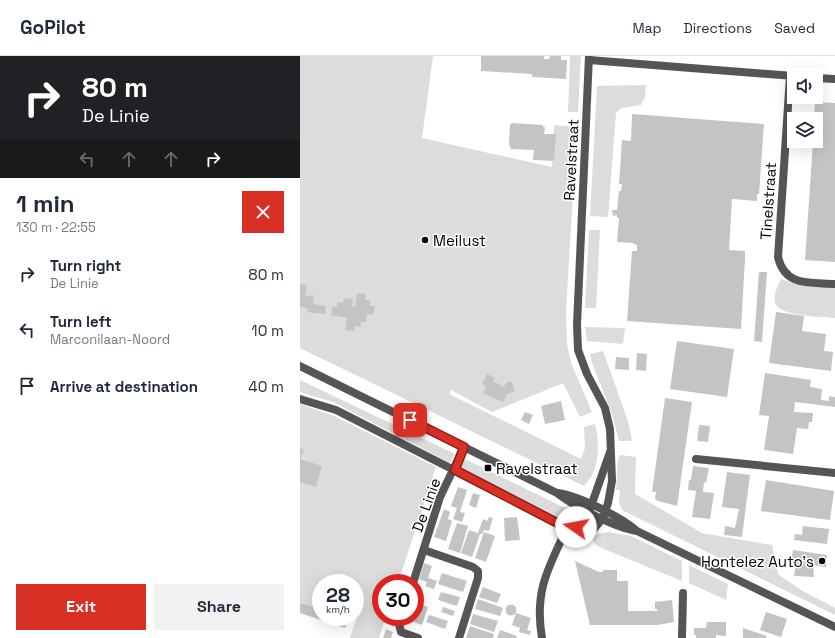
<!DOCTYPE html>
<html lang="en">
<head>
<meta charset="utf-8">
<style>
  body { margin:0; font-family:"Space Grotesk",sans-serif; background:#f2f2f3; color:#1f2937; height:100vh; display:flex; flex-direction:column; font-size:15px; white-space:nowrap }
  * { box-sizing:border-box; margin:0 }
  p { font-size:13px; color:#747a83 }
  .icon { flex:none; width:22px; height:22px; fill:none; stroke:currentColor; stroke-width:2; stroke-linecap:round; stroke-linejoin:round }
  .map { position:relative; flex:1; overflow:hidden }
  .details { display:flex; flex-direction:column; background:#fff; width:300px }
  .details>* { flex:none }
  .guide { background:#202124; color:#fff; overflow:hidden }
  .controls { position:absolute; left:487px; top:12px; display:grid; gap:8px }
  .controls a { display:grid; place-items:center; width:36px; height:36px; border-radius:0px; background:#fff; box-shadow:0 4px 16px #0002; font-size:20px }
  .speed { position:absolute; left:12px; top:518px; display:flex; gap:8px; font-size:20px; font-weight:700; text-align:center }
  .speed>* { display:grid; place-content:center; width:52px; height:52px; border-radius:50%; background:#fff; box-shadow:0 4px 16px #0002; line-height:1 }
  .speed small { font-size:10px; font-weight:400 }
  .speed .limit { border:6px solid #d22; background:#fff; color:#111 }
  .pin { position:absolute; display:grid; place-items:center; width:34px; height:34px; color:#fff; margin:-17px; border-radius:8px; box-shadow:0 2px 6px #0006 }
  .me { position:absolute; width:44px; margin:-22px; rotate:282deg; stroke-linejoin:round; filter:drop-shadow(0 0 3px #0008) }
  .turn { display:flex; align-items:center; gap:14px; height:84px; padding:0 16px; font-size:18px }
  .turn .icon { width:52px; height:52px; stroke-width:2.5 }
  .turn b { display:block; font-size:28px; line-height:34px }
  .lanes { display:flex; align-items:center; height:38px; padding:0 16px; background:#0003; justify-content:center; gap:20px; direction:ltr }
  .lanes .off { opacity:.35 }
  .round { display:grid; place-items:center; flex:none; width:42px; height:42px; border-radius:0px; background:#f2f2f3 }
  .head { display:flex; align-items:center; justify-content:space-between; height:68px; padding:0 16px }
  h1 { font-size:24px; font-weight:600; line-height:30px }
  .cta { display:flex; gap:8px; margin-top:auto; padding:8px 16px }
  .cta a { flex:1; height:46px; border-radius:0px; background:#d93025; color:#fff; font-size:16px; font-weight:600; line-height:46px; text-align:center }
  .cta a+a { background:#f2f2f3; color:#1f2937 }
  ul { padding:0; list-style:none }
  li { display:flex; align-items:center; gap:12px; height:56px; padding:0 16px }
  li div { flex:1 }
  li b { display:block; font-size:15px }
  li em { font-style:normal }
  header { display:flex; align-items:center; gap:24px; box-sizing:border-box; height:56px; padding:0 20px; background:#fff; border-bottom:1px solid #e0e1e3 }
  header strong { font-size:19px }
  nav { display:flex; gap:22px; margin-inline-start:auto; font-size:14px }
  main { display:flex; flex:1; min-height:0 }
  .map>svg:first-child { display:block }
  .green { fill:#dcdcdc }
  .building { fill:#c4c4c4 }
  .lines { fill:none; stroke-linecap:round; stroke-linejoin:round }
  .minor { stroke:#555; stroke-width:8 }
  .tertiary { stroke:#555; stroke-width:8 }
  .route-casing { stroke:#8d1f18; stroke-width:10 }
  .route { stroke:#d93025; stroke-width:7 }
  .poi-dot { fill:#000; stroke:#fff; stroke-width:1.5 }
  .labels { text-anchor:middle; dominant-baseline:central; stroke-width:3; stroke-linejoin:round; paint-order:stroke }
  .street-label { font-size:15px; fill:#000; stroke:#fff }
  .poi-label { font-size:15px; fill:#000; stroke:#fff; text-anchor:start }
</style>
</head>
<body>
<header>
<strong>GoPilot</strong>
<nav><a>Map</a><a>Directions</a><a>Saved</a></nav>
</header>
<main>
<section class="details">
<div class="guide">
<div class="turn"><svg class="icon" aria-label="right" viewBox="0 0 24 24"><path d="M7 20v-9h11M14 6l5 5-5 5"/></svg><div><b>80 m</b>De Linie</div></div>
<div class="lanes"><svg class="icon off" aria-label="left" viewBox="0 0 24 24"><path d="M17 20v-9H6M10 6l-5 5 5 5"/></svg><svg class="icon off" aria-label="ahead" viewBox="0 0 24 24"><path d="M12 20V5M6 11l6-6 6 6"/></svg><svg class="icon off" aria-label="ahead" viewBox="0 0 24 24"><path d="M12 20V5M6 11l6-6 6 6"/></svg><svg class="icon" aria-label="right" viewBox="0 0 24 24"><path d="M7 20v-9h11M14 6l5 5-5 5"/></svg></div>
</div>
<div class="head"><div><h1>1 min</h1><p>130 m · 22:55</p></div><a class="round" style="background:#d93025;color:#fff"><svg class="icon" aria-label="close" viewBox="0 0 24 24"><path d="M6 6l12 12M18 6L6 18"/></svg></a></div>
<ul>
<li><svg class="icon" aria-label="right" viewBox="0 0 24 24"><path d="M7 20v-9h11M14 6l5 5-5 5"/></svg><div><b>Turn right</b><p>De Linie</p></div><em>80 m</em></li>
<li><svg class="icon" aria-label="left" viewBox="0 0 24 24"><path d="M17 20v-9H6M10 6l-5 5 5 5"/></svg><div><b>Turn left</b><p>Marconilaan-Noord</p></div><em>10 m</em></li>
<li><svg class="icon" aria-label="arrive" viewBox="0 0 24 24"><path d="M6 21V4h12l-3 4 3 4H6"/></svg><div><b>Arrive at destination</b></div><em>40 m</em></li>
</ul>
<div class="cta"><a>Exit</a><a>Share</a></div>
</section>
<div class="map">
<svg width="535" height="582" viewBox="0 0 535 582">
  <rect width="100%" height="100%" fill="#fff"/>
  <path class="green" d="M0,0H133L122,82L252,111L254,69L277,71L266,254L267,288L271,307L292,356L280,361L263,327L192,356L151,334L149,338L281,403L285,392L284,371L295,368C300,388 300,415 284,430L0,292Z
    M270,0H281L278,56H268Z
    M346,29L345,41L341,49L321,52L316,57L308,161L290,160L297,30Z
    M289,174H300L296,252H285Z
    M481,223L496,228L535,231V262C523,261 484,260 477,250C471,242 478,230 481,223Z
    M285,271L325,272L323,288L287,285Z
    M303,295L328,365L332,385H319L312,358L292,307L290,298Z
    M0,324L155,398L150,407L33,346L0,336Z
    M0,348L34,360L136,411L98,527H81V561H86L79,582H50L56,564L45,561H55V527H21V553L0,547Z
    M321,399L336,401L335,438L402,477L472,489L478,518L501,534L535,552V559L322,454L319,447L320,434H316L318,402Z
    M165,403L267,453L261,464L161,412Z
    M309,476L331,480L382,505V525L304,493L296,489L291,481L297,478Z
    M389,509L428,528L426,544L389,527Z"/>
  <path class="building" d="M181,0H244V3H249L250,0H261V4H267L266,23L232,21V18L181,15Z
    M515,46L535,47V206L505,204L513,85H516V63H514Z
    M332,58L464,68L459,138H457V145L432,143L429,194L445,195V203L441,273L327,265L332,195H337V189L334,188V187L317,186L319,162H317V159L313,160L312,154H317L319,135H321L322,128H319L322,84L331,85Z
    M212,67L243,69V71H245L244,78H256L254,105L233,104L234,94L211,93L209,88L210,69Z
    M459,216H467L462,286L454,285Z
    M0,228L7,229L5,241L14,239L13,248L26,250L25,258L7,256L8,252L0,251Z
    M57,237L66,238L65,244H70V250H75L73,259L67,258L66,266H61L60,271L55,270L54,275L45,274L47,262L31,259L32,251H37L38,246L43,247L44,242L53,243L52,250L55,251Z
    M476,256L504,260L502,275L526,278L524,295L533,296L531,315L469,307Z
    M377,285L434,293L427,341L370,333Z
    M337,297L347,298L346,315L336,314Z
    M316,301L329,302V314L315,313Z
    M465,317L511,324L510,331L522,333L521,344L529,345V340L535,341V351L495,346L494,356L513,357L512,366H509L508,373L497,372L493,398L464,394L469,360L459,359Z
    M187,318L195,322L193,325L204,331L206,327L211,325L215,335L207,338L203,346L183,337L186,330L182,328Z
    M365,342L392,346L377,450L358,445L355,443L356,436H352Z
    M261,345L265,364L245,368L241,350Z
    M225,356L233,359L229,368L221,364Z
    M399,369L410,370L408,386L397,385Z
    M0,392L4,394L0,403L22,410L16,431L0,426Z
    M393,410L409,412L406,427L404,426L403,436L414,437L410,463L392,461L396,435L388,434L389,424H391Z
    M427,416L450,419L442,481L424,479L425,470L435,472L439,453L422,451Z
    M466,424L534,435L530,464L461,455Z
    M158,431L167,434L160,456L165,457L162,466L153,463L157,452L151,450Z
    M173,437L180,439L176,452L169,449Z
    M144,453L150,456L148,463L152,465L146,485L134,481Z
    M189,461L193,462L189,475L184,474L182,478H180L172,501L161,497L169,474L178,477L183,463L187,465Z
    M217,461L220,484L205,485L204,462Z
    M157,467L168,470L160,497L148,493Z
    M503,470L529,473L527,488L494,484L495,478L502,479Z
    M184,476L195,480L186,506L175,502Z
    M493,494L527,499L526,511L513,509L514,521L494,520L496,506L491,505Z
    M275,505L299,516H303V514H317V525H328V555H357V553H355V546L372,544L374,566L358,569H290Z
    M124,507L132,510L128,522L137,525L134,533L125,530L127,526L119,523Z
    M142,517L167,525L163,536L138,528Z
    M183,531L201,538L197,547L179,541Z
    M141,536L160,541L157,550L138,544Z
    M178,543L203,552L200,560L175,553Z
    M0,547L21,553V561L48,562L45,572L0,557Z
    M119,548L128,551L122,569L105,563L106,561H115V552L118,553Z
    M205.5 554a5.5 5.5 0 1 1 11 0a5.5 5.5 0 1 1-11 0Z
    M143,551L155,555L153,560L141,556Z
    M466,556L487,563L481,581L460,574Z
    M216,557L231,562L227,574L231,575L230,579L219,576L220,572L212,569Z
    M173,558L198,565L194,576L170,568Z
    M129,559L148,565L145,573L126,566Z
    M407,566H426V580L416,579V582H396V579H394V572H406Z
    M170,570L194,578L193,582H166Z
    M443,572L467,580L466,582H443Z
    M86,573L93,576L91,582H83Z
    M200,574L217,580L216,582H197Z"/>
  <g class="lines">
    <path class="minor" d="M289,4L494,20
      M490,20L478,201C485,231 510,226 535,228
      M516,22L535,23
      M0,343L36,354L282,479L293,474L303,462
      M396,403L535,417
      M268,471C279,471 283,465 289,455
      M124,494L173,511L178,515V522L159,582
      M113,527L140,441L164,391
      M101,561L99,568L101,576L118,582
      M242,582C234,536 248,512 267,472
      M382,582L383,537"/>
    <path class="tertiary" d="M289,0L277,269L278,294L287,318L305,352L310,373L312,425L308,447L303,462
      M0,310L257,437C274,450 315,472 337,475
      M258,437C279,440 321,461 337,475L535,571
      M290,453L310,396"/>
  </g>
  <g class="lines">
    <g class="route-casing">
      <path id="route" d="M110,364L164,391L155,414L267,472L276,471"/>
    </g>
    <use href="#route" class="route"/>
  </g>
  <g class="poi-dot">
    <circle cx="125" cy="184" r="4"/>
    <rect x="184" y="408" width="8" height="8" rx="2"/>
    <circle cx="522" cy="505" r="4"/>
  </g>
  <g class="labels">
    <g class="street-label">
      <text transform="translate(271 104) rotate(-87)">Ravelstraat</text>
      <text transform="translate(468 145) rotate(-86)">Tinelstraat</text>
      <text transform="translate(126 449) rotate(-70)">De Linie</text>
    </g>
    <g class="poi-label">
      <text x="133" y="184">Meilust</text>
      <text x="196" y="412">Ravelstraat</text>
      <text x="514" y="505" text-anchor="end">Hontelez Auto's</text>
    </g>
  </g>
</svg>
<div class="controls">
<a><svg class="icon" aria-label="sound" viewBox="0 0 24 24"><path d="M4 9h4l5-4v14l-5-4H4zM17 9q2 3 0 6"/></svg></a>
<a><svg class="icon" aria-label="layers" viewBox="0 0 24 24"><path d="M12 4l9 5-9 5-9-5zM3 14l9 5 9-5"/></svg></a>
</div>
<div class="speed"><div>28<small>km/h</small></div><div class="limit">30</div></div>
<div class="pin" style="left:110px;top:364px;background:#d93025"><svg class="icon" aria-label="arrive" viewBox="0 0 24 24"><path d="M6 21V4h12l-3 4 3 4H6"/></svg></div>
<svg class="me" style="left:276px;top:471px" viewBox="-20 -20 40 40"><circle r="19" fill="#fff"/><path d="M0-13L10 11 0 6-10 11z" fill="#d93025"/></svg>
</div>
</main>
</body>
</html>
